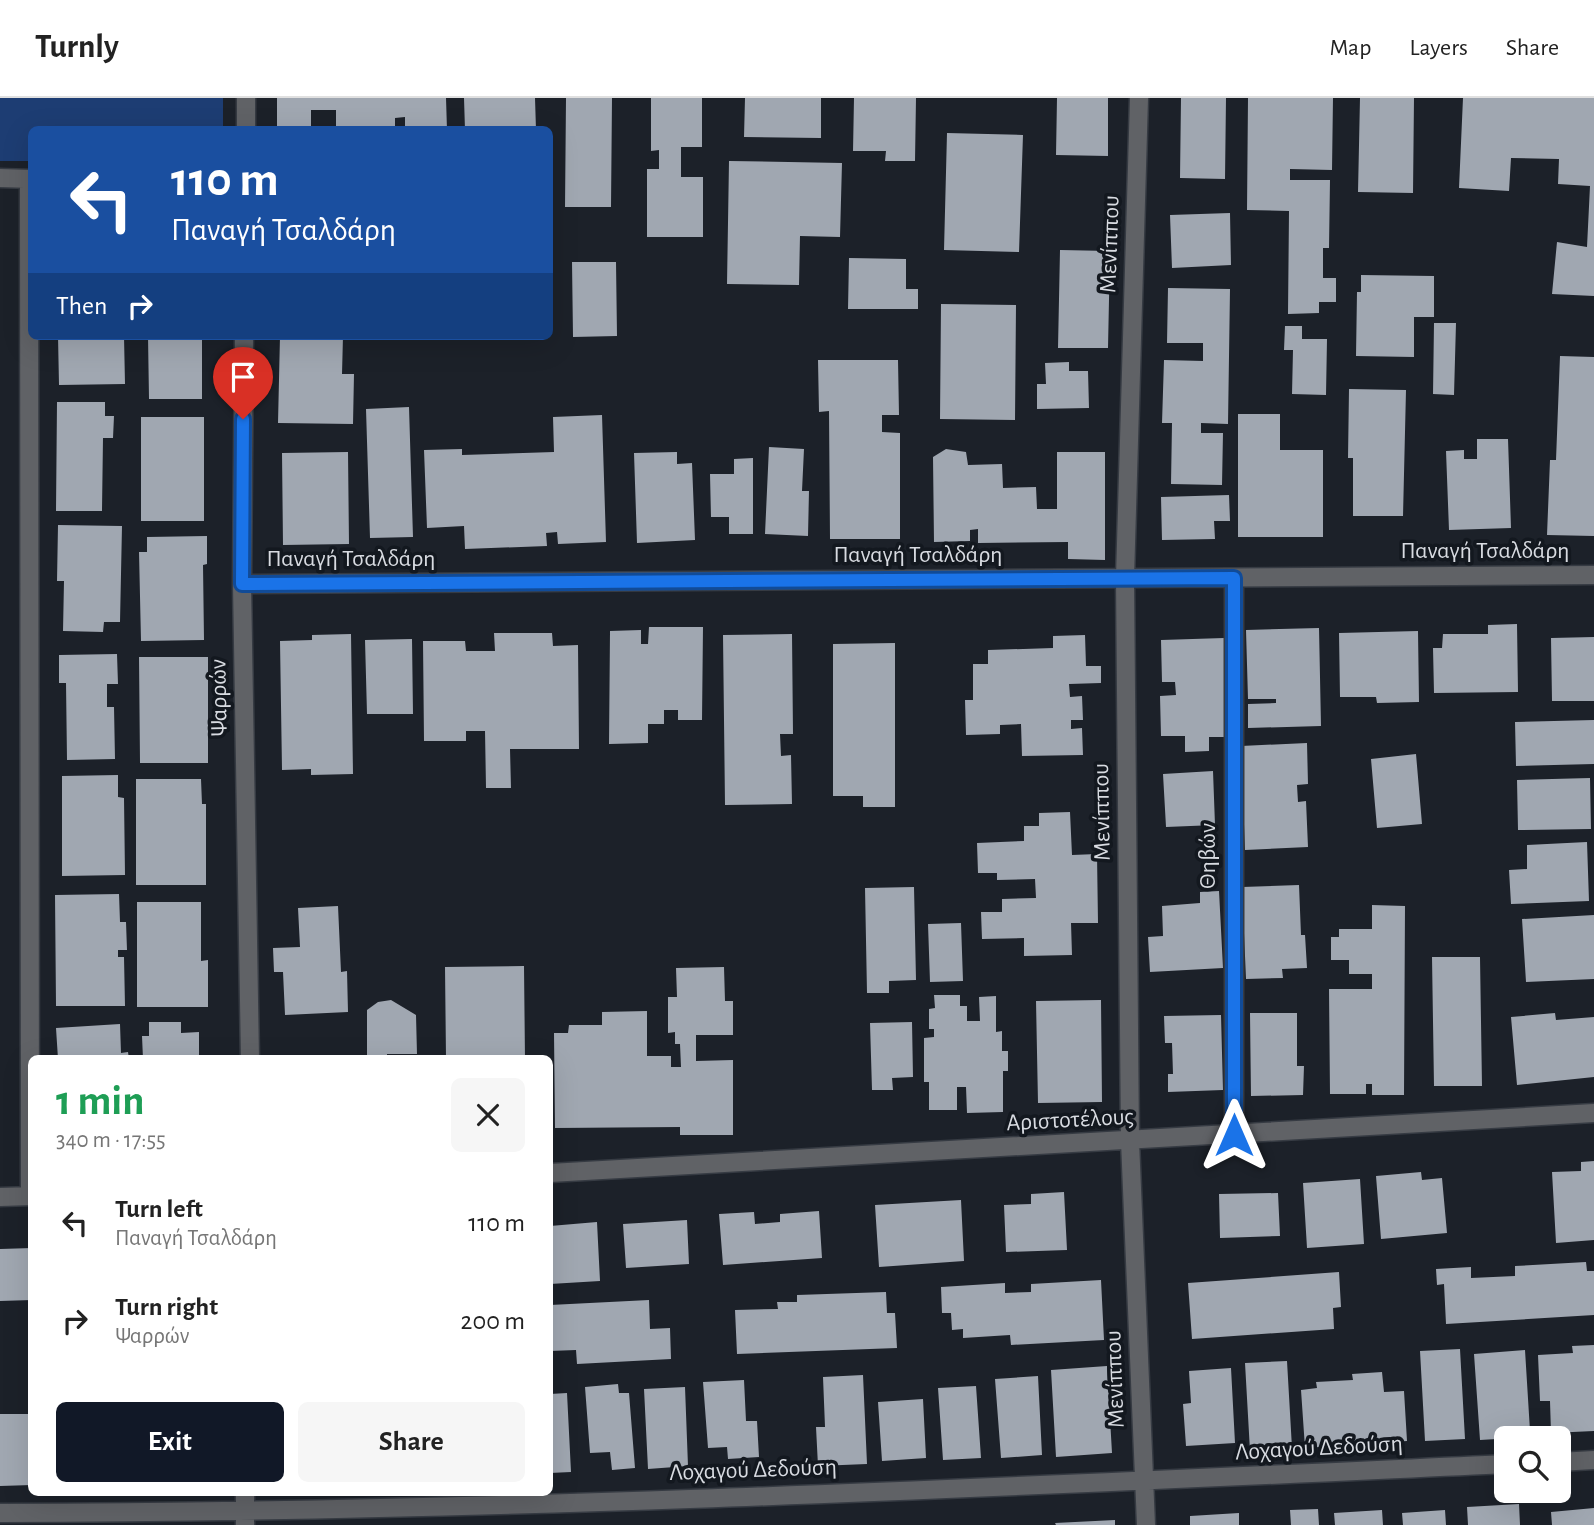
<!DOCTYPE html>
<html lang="en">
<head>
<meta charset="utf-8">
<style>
  body { margin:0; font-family:"Alegreya Sans",sans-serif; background:#f6f6f6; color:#222; height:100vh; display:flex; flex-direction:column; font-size:26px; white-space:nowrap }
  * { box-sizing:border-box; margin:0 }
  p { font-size:23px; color:#767676 }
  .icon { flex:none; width:38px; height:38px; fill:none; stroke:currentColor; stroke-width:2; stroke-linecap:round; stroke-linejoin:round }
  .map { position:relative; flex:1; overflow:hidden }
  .side { position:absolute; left:28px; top:957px; width:525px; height:441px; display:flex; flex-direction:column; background:#fff; border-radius:10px; box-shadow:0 7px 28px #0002 }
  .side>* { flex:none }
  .hud { position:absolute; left:28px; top:28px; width:525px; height:214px; border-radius:10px; box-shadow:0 7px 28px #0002; background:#1a4fa0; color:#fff; overflow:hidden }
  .buttons { position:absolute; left:1494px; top:1328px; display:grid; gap:14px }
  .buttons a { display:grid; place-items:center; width:77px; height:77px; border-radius:10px; background:#fff; box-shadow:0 7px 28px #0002; font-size:35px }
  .pin { position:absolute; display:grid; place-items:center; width:60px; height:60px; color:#fff; margin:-72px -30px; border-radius:50% 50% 50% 0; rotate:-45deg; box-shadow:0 0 7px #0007 }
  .pin .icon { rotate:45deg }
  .me { position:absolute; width:77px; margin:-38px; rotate:0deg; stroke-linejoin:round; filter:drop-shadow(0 0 5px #0008) }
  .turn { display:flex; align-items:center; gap:24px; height:147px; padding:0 28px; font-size:32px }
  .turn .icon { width:91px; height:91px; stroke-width:2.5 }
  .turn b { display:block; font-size:49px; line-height:60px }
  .then { display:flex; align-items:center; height:66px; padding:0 28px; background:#0003; gap:14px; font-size:26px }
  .round { display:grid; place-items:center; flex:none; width:74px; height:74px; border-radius:10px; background:#f6f6f6 }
  .summary { display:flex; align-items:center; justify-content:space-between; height:119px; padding:0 28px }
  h1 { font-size:42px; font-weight:700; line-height:52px; color:#1e9e55 }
  .cta { display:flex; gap:14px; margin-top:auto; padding:14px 28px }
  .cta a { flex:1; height:80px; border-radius:10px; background:#111827; color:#fff; font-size:28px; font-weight:700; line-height:80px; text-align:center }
  .cta a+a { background:#f6f6f6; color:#222 }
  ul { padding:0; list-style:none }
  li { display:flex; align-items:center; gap:21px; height:98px; padding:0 28px }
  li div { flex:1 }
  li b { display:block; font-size:26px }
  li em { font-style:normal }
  header { display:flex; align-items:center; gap:42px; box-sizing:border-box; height:98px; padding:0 35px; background:#fff; border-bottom:2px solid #e0e0e0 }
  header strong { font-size:33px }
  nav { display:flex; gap:38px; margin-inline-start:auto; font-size:24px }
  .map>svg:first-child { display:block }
  .green { fill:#1d3d73 }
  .building { fill:#a0a7b1 }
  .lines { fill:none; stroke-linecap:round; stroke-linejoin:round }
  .street-casing { stroke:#363b43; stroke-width:21 }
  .street { stroke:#606266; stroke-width:18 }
  .route-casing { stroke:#114b97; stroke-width:18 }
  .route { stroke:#1a73e8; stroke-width:12 }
  .labels { text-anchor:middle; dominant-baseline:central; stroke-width:7; stroke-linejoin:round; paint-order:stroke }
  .street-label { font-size:24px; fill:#d8dbe1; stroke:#13181f }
</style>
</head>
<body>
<header>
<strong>Turnly</strong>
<nav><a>Map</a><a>Layers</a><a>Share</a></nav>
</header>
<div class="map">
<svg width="1594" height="1427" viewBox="0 0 1594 1427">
  <rect width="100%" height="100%" fill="#1c2129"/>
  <path class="green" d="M0,0H223V31L32,32L31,63H0Z"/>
  <path class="building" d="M277,0H446L447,32H405V19L395,20V32H336V12H311V32H277Z
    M464,0H535L536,32H465Z
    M566,0H612L611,109H565Z
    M651,0H702V49H681V79H703V139H647V71H659V52L651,53Z
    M745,0H821V40L744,39Z
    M854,0H916L915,63H885L886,53H853Z
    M1057,0H1108V58L1056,57Z
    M1181,0H1226L1225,81L1180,80Z
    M1248,0H1333L1332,72L1290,71V82H1330L1329,150H1323V180H1336V204H1319V215L1288,216L1289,113L1247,112Z
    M1360,0H1414L1413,95L1358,94Z
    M1463,0H1594V198L1552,196L1557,144L1587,149L1590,88L1558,86L1559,61L1511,60L1509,93L1459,90Z
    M947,35L1023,37L1019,154L944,152Z
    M729,63L842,65L840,139L800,138L799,187L727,186Z
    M1230,115L1231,167L1172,170L1170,117Z
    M1060,152L1110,153L1108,250H1058Z
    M849,160L906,161V191H918V211H848Z
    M572,164H616L617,238L573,239Z
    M1361,177L1434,178V219H1414V259L1356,258L1357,194H1361Z
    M1168,190L1230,191L1228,326L1201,325V335H1223L1222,387L1171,386L1172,325H1162L1164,262L1203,263V245H1167Z
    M941,206L1016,207L1015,322L940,321Z
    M1434,225H1456L1454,297L1433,296Z
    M1285,228H1302V241H1327L1326,297L1292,296L1293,252H1284Z
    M58,238H124L125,286L59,287Z
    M148,238H202V301H149Z
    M280,238H343L342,276H354L353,326L278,325Z
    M1560,258L1594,259V438L1547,437L1550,362H1556Z
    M818,262H898L899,317H882V334L900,335V441H830L829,313L819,314Z
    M1069,264V273H1088L1089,310L1037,311V286H1046L1045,265Z
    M1349,291L1406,292L1403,418H1353V360H1348Z
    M57,304H105V318H114L113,340H103L102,413H56Z
    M409,309L413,439L370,440L366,311Z
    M1238,316H1280V352H1323V439H1238Z
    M602,317L606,444L558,446L557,434L546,435L547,448L465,451L464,428L427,430L424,352L462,351V357L554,354L553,319Z
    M141,319H204V423H141Z
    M1477,341H1508L1511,430L1449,432L1446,353L1464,352V361H1477Z
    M769,349L804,351L802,393H809L808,438L765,436Z
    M946,351L966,354L968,367L1002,366L1003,390L1036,389L1037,411H1057V354H1105V462L1068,461V444L978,445V431L970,432V443L934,444L933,359Z
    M348,354L349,446L283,447L282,355Z
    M677,354V366L692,365L695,442L637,445L634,355Z
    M753,360V436H729V419H711L710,376H734V361Z
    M1229,397L1230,423H1214L1215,441L1162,442L1161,399Z
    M58,427L122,428L120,524H104L103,534L63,533L64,483H57Z
    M207,438V466L203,467L204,542L141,543L139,454H147V439Z
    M1517,526L1518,594L1434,595L1433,550H1442L1443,536H1488V527Z
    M649,529H703L702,622H678V612H664V626H648V645L609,646L610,533L641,532V546H648Z
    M1319,530L1321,628L1248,630V606L1276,605V601H1248L1246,532Z
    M1418,533L1419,604L1377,605L1376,599H1340L1339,535Z
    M494,535H552L553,548L578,547L579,651H510L511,690H486L485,633H466V643H424L423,543H465L466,553H495Z
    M351,536L353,676L311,677V671L282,672L280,543L312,542V537Z
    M792,536L793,636H780L781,658L791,657L792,706L725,707L723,537Z
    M1085,537L1086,568H1101V585L1069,586L1070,599L1082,598L1083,622H1071V631L1082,630L1083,657L1022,658L1021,626L1000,627V636L966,637L965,602H973V566H988V552L1053,550V538Z
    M1594,539V603H1552L1551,540Z
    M1224,540L1225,639H1209V653L1185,654V638H1161L1160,598L1176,597L1175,584H1162L1161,542Z
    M412,541L413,616H367L365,542Z
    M895,545V709H863V698H833V546Z
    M117,556L118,586H107V609H114L115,661L67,662L66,585H59V557Z
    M139,559H208V665H140Z
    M1594,622V666L1516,668L1515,624Z
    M1307,645L1308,686L1297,687L1298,704L1306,703L1308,749L1245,752L1241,648Z
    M1416,656L1422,726L1377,730L1371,661Z
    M1213,673L1215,727L1166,729L1163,676Z
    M118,677V699L124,700L125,777L62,778V678Z
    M1590,680L1591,731L1518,732L1517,682Z
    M136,681H201L202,706H206V787H136Z
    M1070,714L1072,757L1097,756L1098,825H1071L1072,857L1024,858V840L982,841L981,814H1002V801L1036,800L1035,781L997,782V775H978L977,745L1024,743V728H1039V715Z
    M1587,744L1589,803L1511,806L1509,772L1527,771V747Z
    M1299,787L1301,837H1305L1307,870L1282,871L1283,880L1246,881L1242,789Z
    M914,789L916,882L889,883V895H867L865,790Z
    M1219,793L1223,870L1150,874L1148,839L1163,838L1162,808L1200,805V794Z
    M119,796L120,824H126L127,852H118V859H124L125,908H56L55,797Z
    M137,804H201V863L208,862V909H137Z
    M1372,807L1405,808L1404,997H1372V986H1366V996H1330L1329,891H1372V876H1349V862H1331V839H1339V831H1372Z
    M338,808L341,874L347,873L348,914L285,917L283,874H274L273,850L300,849L298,810Z
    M1594,817V881L1526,884L1522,821Z
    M961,825L963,883L930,884L928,826Z
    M1432,859H1480L1482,988H1434Z
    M524,868L525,961H446L445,869Z
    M724,869L725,903H733V937H696V963L733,962V1037H680V1029L555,1030L554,935H568L569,927H602V914L647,913V958H671V969H681L680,946H675V934L668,935V899H677L676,870Z
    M934,897H960V908H967V923H980L979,899L996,898V934L1002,933V953H1008V973H1003V1014L967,1015L966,989H957V1012H929V984H924V940L934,939V931H929V911L935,910Z
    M391,902L416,917L417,956H387V961H367V912L378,904Z
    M1101,902L1102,1004L1038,1005L1036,903Z
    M1250,915H1297V968H1304L1303,997L1251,998Z
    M1555,915L1556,922L1594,919V979L1517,987L1511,919Z
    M1221,917L1223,992L1168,994V976H1173L1172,945H1165L1164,918Z
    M149,924H181V935L199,934V961H143L142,938H149Z
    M912,924L913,979L892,980L893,992H872L870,925Z
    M120,926L121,955L128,954L129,961H58L56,930Z
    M1594,1063V1142L1556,1145L1552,1074L1581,1073V1064Z
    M1421,1074L1422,1082L1442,1080L1447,1135L1381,1141L1376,1078Z
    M1360,1081L1364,1146L1307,1150L1303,1085Z
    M1064,1094L1067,1152L1006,1154L1004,1107L1031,1106V1096Z
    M1278,1095L1280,1138L1220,1140L1219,1096Z
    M961,1102L964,1163L879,1169L875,1107Z
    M819,1113L822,1160L723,1167L719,1116L754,1114L755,1126L780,1124V1116Z
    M687,1122L689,1166L626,1170L623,1126Z
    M597,1124L600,1183L550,1186V1128Z
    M32,1150V1202L0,1203V1151Z
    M1586,1164L1587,1173H1594V1217L1446,1226L1444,1186L1437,1187L1436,1171L1471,1169V1180L1515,1178V1168Z
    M1339,1174L1341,1209L1333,1210L1334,1231L1192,1241L1188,1185Z
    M1101,1182L1104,1242L1011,1247L1010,1237L963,1240V1231L952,1232L951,1215H942L941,1189L1005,1185V1195L1031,1194V1186Z
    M886,1194L887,1215H895L897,1250L737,1256L735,1212L778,1211L777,1204H797V1197Z
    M649,1202L650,1231L670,1230L671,1261L577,1266L576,1252L550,1253V1207Z
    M1594,1247V1333L1551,1335L1550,1303H1540L1538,1257L1573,1255L1572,1248Z
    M1460,1251L1465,1341L1425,1343L1420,1253Z
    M1525,1252L1530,1333L1513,1334V1340L1480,1342L1474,1256Z
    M1287,1263L1292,1350L1250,1353L1245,1265Z
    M1107,1268L1112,1355L1056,1359L1051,1272Z
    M1231,1270L1235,1345L1186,1348L1183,1306L1191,1305L1189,1273Z
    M1382,1274L1384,1294L1404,1293L1407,1343L1305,1350L1301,1292L1317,1290L1316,1284L1353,1282L1352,1276Z
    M863,1277L867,1366L818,1368L816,1329H825L823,1279Z
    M1038,1278L1042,1357L1001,1360L995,1281Z
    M744,1282L746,1323H757L759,1359L728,1361L727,1349L708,1350L703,1284Z
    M618,1286L619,1295H629L635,1370L612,1372L610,1354L590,1355L585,1289Z
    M976,1288L981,1360L943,1362L938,1290Z
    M685,1289L688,1368L648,1371L644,1291Z
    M567,1295L571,1374L550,1375V1296Z
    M923,1301L926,1360L882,1363L878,1304Z
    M0,1316H32V1387L0,1388Z
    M1519,1406L1520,1427H1468L1467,1409Z
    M1594,1410V1427H1552L1551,1414Z
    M1318,1411L1319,1427H1291L1290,1412Z
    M1382,1412L1383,1427H1335L1334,1415Z
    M1445,1412L1446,1427H1403L1402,1415Z
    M1239,1415V1427H1190V1418Z
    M1115,1422V1427H1056L1055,1425Z"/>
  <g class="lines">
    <g class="street-casing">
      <path id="street" d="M1139,0L1125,480L1130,1043L1146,1427
        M246,32V0
        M0,80L32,81
        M29,81L30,1098
        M244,238L242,486L250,961
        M242,486L1594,477
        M1234,1037V480
        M550,1075L1594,1015
        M0,1099L32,1098
        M1559,1364L1594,1362
        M0,1415C502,1414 1005,1389 1507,1366
        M245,1427V1395"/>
    </g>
    <use href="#street" class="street"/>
  </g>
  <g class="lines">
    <g class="route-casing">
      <path id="route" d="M243,321L242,486L1234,480V1037"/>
    </g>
    <use href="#route" class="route"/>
  </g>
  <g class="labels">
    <g class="street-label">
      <text transform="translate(1110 146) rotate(-88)">Μενίππου</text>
      <text x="1485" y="453">Παναγή Τσαλδάρη</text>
      <text x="918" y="457">Παναγή Τσαλδάρη</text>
      <text x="351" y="461">Παναγή Τσαλδάρη</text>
      <text transform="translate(219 600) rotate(-91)">Ψαρρών</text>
      <text transform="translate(1102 714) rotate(-91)">Μενίππου</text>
      <text transform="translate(1208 758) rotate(-90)">Θηβών</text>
      <text transform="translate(1070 1022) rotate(-3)">Αριστοτέλους</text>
      <text transform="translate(1115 1281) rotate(-92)">Μενίππου</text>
      <text transform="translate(1319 1350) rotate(-3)">Λοχαγού Δεδούση</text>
      <text transform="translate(753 1372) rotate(-2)">Λοχαγού Δεδούση</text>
    </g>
  </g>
</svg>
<div class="buttons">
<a><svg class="icon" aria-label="search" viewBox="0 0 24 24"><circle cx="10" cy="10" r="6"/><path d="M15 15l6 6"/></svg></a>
</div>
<div class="pin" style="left:243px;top:321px;background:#d93025"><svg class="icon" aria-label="arrive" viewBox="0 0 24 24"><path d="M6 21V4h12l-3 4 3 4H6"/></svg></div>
<svg class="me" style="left:1234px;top:1037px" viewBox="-20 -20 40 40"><path d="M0-17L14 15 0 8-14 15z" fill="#1a73e8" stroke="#fff" stroke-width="4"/></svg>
<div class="hud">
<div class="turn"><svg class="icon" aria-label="left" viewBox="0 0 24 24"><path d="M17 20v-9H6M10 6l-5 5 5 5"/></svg><div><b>110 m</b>Παναγή Τσαλδάρη</div></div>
<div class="then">Then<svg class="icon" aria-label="right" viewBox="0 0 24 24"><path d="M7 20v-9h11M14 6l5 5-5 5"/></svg></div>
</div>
<section class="side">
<div class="summary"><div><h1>1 min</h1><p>340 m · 17:55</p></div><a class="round"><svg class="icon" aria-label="close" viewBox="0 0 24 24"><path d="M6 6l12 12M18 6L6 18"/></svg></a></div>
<ul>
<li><svg class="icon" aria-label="left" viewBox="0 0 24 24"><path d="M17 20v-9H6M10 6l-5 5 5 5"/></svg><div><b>Turn left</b><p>Παναγή Τσαλδάρη</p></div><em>110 m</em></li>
<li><svg class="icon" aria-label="right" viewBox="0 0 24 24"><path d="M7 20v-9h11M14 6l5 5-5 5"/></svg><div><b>Turn right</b><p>Ψαρρών</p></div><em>200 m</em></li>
</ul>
<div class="cta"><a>Exit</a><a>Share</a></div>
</section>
</div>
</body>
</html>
